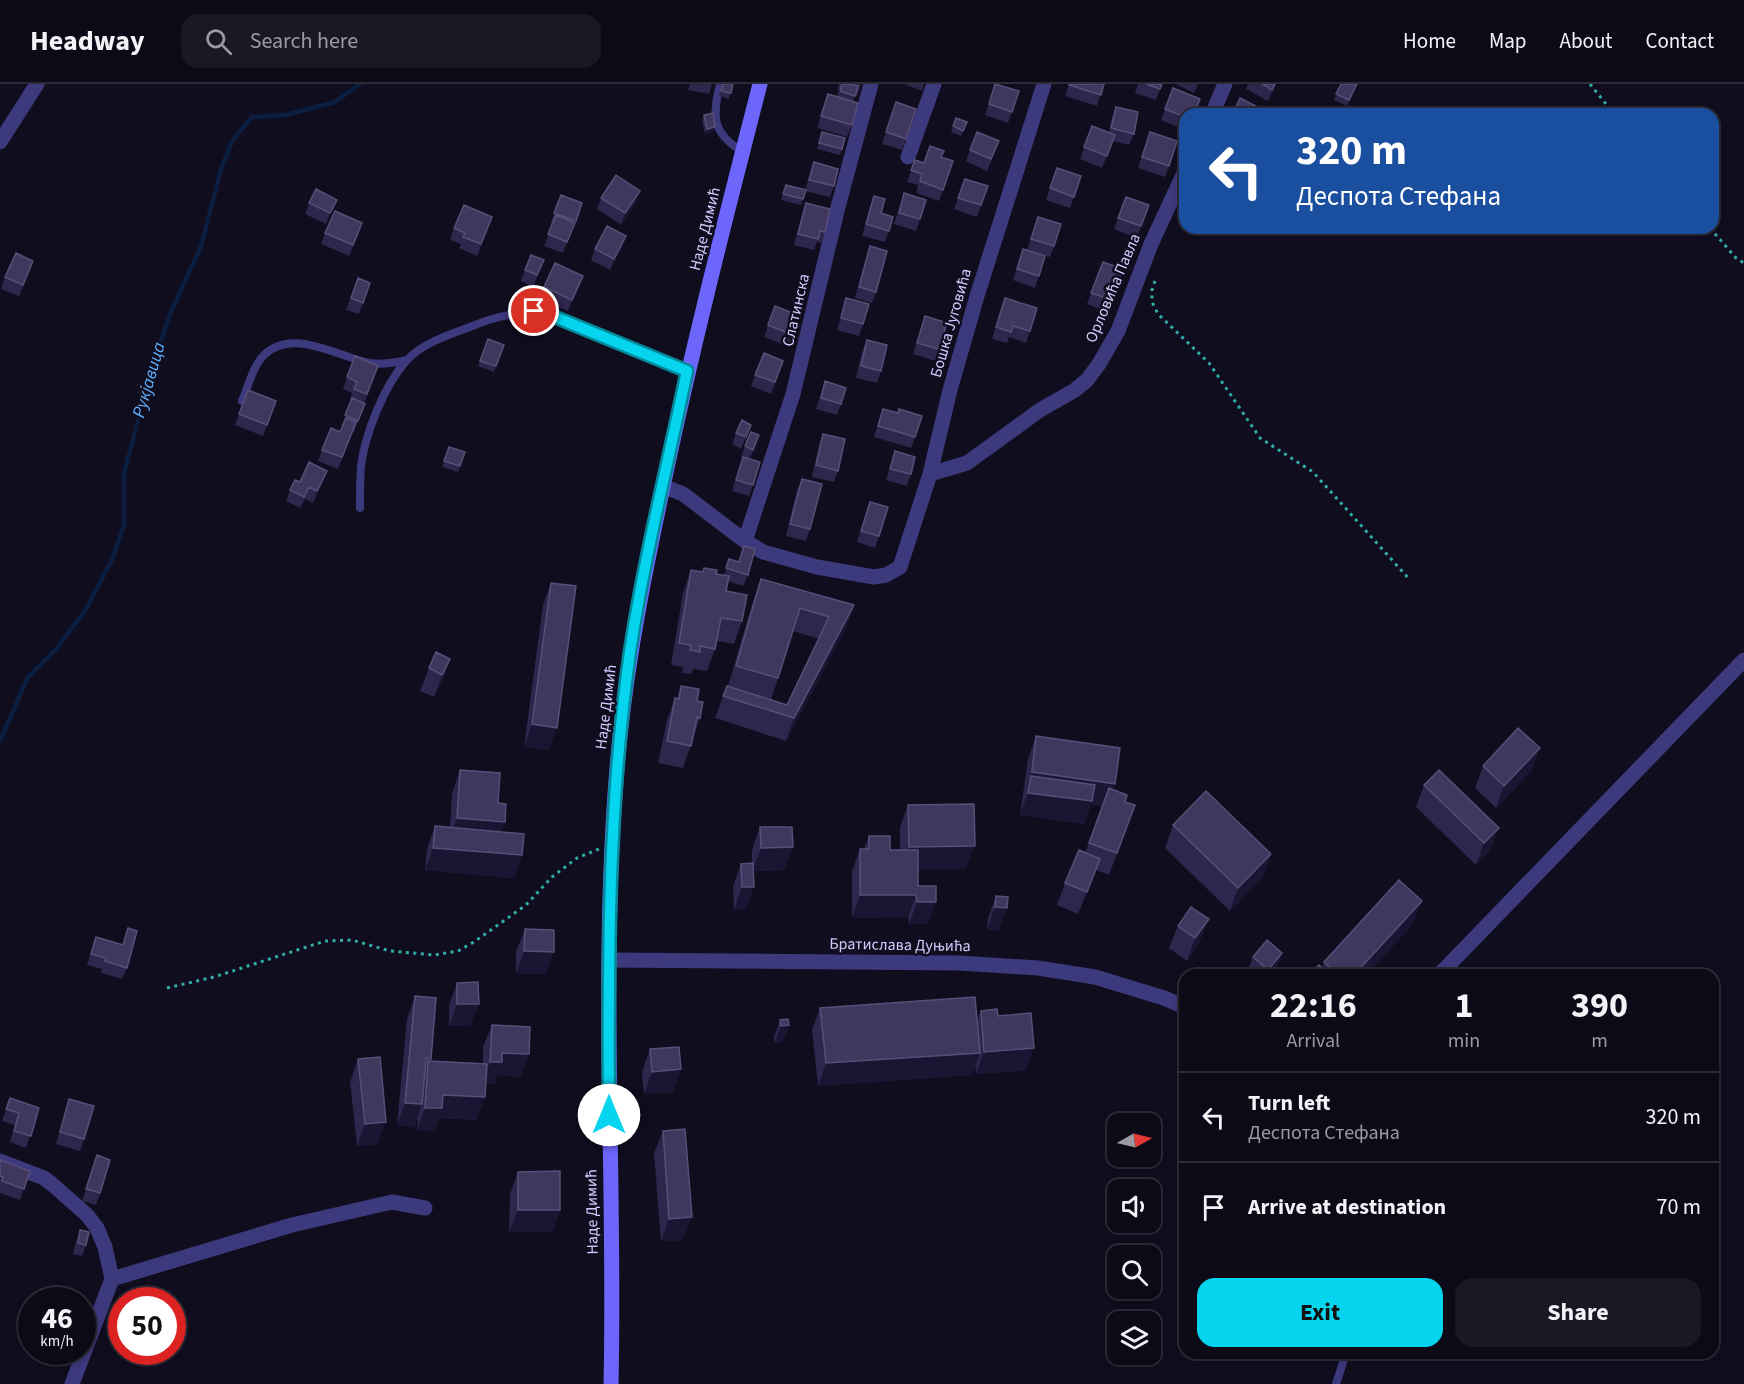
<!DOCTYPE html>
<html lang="en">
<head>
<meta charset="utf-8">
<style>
  body { margin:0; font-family:"Source Sans 3",sans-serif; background:#1a1824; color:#f1f3f6; height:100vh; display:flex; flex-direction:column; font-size:22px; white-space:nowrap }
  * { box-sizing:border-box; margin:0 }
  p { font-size:20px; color:#9a9aa1 }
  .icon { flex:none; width:33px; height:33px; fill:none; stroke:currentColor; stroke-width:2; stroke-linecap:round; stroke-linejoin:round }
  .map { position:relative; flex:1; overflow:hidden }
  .panel { position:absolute; left:1179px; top:885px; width:540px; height:390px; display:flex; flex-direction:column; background:#0c0a17; border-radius:18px; box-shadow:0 3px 9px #0003,0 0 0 2px #2c2b36 }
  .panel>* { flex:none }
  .top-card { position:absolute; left:1179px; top:24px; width:540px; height:126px; border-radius:18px; box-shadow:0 3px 9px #0003,0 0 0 2px #2c2b36; background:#1a4fa0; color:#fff; overflow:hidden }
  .needle { width:39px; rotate:82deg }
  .buttons { position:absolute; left:1107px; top:1029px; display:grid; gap:12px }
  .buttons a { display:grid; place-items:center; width:54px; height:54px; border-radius:12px; background:#0c0a17; box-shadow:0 3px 9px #0003,0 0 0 2px #2c2b36; font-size:30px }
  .speed { position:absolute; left:18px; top:1203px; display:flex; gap:12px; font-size:30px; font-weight:700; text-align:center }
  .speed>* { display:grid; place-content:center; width:78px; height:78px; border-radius:50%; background:#0c0a17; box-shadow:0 3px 9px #0003,0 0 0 2px #2c2b36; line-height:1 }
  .speed small { font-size:15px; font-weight:400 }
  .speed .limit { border:9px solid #d22; background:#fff; color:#111 }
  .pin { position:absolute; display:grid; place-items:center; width:51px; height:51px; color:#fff; margin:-26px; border:3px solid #fff; border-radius:50%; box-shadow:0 2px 6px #0007 }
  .me { position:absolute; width:66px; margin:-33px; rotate:0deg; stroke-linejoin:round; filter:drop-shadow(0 0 4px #0008) }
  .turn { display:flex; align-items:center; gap:21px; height:126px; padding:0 18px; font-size:27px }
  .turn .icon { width:78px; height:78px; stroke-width:2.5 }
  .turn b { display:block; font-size:42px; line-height:51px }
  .eta { display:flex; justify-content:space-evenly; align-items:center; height:102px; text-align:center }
  .eta b { font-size:36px; font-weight:700; line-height:42px }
  .primary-button { display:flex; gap:12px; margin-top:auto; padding:12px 18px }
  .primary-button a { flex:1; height:69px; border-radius:18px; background:#06d5ef; color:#111; font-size:24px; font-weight:700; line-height:69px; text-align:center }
  .primary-button a+a { background:#1a1824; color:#f1f3f6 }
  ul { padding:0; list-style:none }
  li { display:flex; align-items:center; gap:18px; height:90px; padding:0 18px; border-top:2px solid #2c2b36 }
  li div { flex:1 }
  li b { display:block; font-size:22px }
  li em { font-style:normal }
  header { display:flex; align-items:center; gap:36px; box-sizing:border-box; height:84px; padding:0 30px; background:#0c0a17; border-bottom:2px solid #2c2b36 }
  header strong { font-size:28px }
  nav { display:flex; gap:33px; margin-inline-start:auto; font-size:21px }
  .search { width:420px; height:54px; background:#1a1824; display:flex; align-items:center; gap:15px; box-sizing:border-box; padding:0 21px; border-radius:18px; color:#9a9aa1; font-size:22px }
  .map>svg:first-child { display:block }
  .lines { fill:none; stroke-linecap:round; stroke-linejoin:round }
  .stream { stroke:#0c1e3f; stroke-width:4.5 }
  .path { stroke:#31ada7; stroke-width:3; stroke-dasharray:3 4.5; stroke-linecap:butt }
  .service { stroke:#3d397d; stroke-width:8 }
  .minor { stroke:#3d397d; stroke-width:15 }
  .secondary { stroke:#6c66fb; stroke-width:15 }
  .wall { fill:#2e264c; fill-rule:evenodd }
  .shaded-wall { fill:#1b1432 }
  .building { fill:#40375f; stroke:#574f78; stroke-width:1.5 }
  .route-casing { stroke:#048a9b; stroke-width:15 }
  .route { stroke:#06d5ef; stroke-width:10 }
  .labels { text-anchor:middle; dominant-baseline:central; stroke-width:5; stroke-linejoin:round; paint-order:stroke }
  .street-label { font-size:16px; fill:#d2ccfe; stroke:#100d1f }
  .water-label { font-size:18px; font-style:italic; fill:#5daffb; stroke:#100d1f }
</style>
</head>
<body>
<header>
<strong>Headway</strong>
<div class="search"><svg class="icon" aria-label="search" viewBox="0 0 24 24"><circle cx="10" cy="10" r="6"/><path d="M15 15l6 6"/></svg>Search here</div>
<nav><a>Home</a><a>Map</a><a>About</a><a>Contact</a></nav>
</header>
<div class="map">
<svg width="1744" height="1300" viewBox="0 0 1744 1300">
  <rect width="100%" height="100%" fill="#100d1f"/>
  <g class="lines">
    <path class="stream" d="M0,657L28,593L57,564L86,525L112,476L124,441V390L152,282L171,228L201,162L222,82L233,56L252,33L286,31L335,18L360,0"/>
    <path class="path" d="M1590,0L1614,30
      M1710,144L1736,174L1744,179
      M1155,197L1152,206V218L1158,230L1209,279L1260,354L1313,388L1410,496
      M167,904L214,893L325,857L352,856L390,867L435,871L458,867L474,858L526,821L552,793L577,774L599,765"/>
    <path class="service" d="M720,0C712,33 712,49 743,68
      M242,317C248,303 253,282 264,271C293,243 338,273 370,279C383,281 394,279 407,276
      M360,424C360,410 360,396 361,382C365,350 384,302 406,277C422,259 449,251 470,243C496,232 523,225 551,231L688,287
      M1336,1300L1346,1269"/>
    <path class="minor" d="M1212,30L1225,0
      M0,58L37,0
      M908,73L934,0
      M930,390L967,379L1040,326L1075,306L1087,296L1099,280L1118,247L1151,160L1185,87
      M663,402L683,410L745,457L763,468L817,483L874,493L886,491L900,483L930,390L950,306L977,212L1044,0
      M745,457L793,310L838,123L871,0
      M609,876L959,879L1038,884L1095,893L1164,914L1185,923
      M1439,891L1744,576
      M0,1077L44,1094L53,1101L87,1131L97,1144L105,1163L112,1195L72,1300
      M112,1195L292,1141L392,1118L425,1124"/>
    <path class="secondary" d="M611,1300C616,1084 598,868 620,652C629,566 646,483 664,398C692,265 726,132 760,0"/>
  </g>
  <path class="wall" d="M690,0H712L709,10L688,6Z
    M722,0H733L729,15L719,12Z
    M839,0H861L857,12L855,11L853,17L852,41L847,53L817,44L828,10L837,12L840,6L837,5Z
    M904,0H924L922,7Z
    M995,0L1019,7L1008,39L985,31Z
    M1069,0H1104L1097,22L1065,12Z
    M1138,0H1162L1156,16L1135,9Z
    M1176,0H1198L1194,9Z
    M1248,0H1277L1268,17L1246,5Z
    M1341,0H1357L1347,22L1334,16Z
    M1173,4L1185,30V46L1161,36Z
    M1116,23L1134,50L1129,61L1113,57L1102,84L1080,75L1092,42L1109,48L1112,34Z
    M916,25L902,66L882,60L892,30Z
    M704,31L715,43L713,48L705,50L702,36Z
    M956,34L967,38L961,52L951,48Z
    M822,48L842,65L840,71L817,65Z
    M1177,57L1165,93L1138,84L1146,60Z
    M970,66L995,68L987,87L966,77Z
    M941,73L953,77L939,117L916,109L918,101L907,98L915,76L924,79Z
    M814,78L834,102L830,113L805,107L801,121L781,116L786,101L805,106Z
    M1057,84L1081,92L1070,124L1046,116Z
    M965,95L988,102L977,133L954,125Z
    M904,109L920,135L916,147L894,140Z
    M561,111L582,119L563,169L544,162L552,141H550Z
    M874,112L889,147L885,158L862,152L870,123Z
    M1126,113L1141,142L1137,154L1114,145Z
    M601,114L636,118L621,141L597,125Z
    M337,116L326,140L305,130L309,119Z
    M806,119L825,148L821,159L817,158L814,166L794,161L802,130Z
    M492,133L477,172L459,164L461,160L450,156L454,144Z
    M1038,133L1054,162L1050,173L1045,172L1035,204L1013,196L1023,165L1027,166Z
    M325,149L358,150L349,172L321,160Z
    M626,152L622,163L610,186L591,176L595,165Z
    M870,162L876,208L872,219L855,214L866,174Z
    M544,176L533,203L521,197L525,186Z
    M1103,178L1112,216L1107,228L1087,220Z
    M29,188L19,212L1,205L5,193Z
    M583,192L568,227L540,215L544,203Z
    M358,194L370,199L359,230L346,226Z
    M846,214L863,240L859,252L837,246Z
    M1005,214L1030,247L1026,259L1009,253L1007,259L992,255Z
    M775,222L800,232L789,263L764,253Z
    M925,232L939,265L935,277L913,270Z
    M867,256L881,287L877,299L856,294L862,267Z
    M504,261L494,288L478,282L480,277Z
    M355,272L378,282L354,348H353L338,385L318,377L322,366L340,348L342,343H341L351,317L350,316L352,309L343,305Z
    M783,277L771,310L751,302L755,291Z
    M825,297L841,320L837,331L816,325Z
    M248,306L276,317L263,352L235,341Z
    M883,325L897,329L915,353L911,364L874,353Z
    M751,341L741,365L732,360L736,349Z
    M823,350L838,387L834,398L812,393L819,361Z
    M745,362L755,363L749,375L753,401L749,412L732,407L743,374L741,373Z
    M449,363L465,368L458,388L442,383Z
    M895,367L911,390L907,402L886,396Z
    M327,387L323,398L313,419L305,415L300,424L286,417L290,406L300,398Z
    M802,395L810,445L806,457L786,452L797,406Z
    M870,418L879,452L875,464L857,458Z
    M744,462L748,491L743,502L728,497L726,507L742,537L734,560L717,557L715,565L707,587L693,585L692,590L682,589L683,583L671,581L683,509L691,486L702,488L704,484L716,490L724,491L729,475L738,478Z
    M761,495L854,521L846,544L786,657L715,634L727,602H728L753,517ZM793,547L819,555L787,621L771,616L778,594Z
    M551,499L549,666L524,663L543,521Z
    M450,575L442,597L434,613L420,607L429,584Z
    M681,602L697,617L700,634L683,684L658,679L667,636L675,614H677Z
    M1036,652L1113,706L1125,718L1135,721L1109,791L1096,786L1078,830L1057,821L1065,799L1085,769L1103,722L1091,720L1084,740L1020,731L1028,675Z
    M1483,682L1532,686L1496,724L1475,704Z
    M460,686L498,719L505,738L501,748L522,771L514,794L425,786L427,765L435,742L450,744L452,709Z
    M1424,701L1499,744L1490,766L1476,781L1416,723Z
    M908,721L966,785H918V802L928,840H909L908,833L852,834V787L860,765H864L869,752L890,766H900V743Z
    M1173,741L1271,770L1263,793L1230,827L1165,764Z
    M760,743L785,786L753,787L746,825L734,826L733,802L741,780L752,779V766Z
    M996,812L999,847L987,845L988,834Z
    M1413,840L1366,891H1309L1322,884L1324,878Z
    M1178,842L1200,857L1187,877L1169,864Z
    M128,844L127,884L122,895L101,889L102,885L87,881L96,853L123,860Z
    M525,845L546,890H516V868Z
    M1253,873L1275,891H1246Z
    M457,899L470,942H449V921Z
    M415,912L430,977L483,980V963L492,941L521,993L497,991L494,1000H486L477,1036L439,1034L434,1047L417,1046L418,1033L414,1043L397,1041L407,935Z
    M820,924L977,936L981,927L998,932L1026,986L976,990L975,982L972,991L818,1002L812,946Z
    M780,936L789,941L782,958L775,959L774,953Z
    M650,965L673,1008L644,1010L642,988Z
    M358,975L378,1060L357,1062L350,998Z
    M10,1014L39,1024L26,1064L10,1058L15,1041L2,1037Z
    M69,1015L84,1055L80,1067L56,1060Z
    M663,1047L683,1156L661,1157L654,1069Z
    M97,1071L100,1109L96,1121L82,1117Z
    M0,1076L30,1087L20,1116L0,1109Z
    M518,1088L560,1126L552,1148H509L510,1110Z
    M80,1146L86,1161L82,1172L73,1170L76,1157Z"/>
  <path class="shaded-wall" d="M1275,0H1277L1268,17L1272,6Z
    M715,43L713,48L705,50L707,45Z
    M640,107L636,118L621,141L625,129Z
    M337,116L333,127L326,140L330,129Z
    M626,152L622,163L610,186L614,175Z
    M583,192L579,203L568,227L572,216Z
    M327,387L323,398L313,419L317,407Z
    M854,521L846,544L786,657L794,634Z
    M450,575L442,597L434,613L442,591Z
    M532,640L557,644L549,666L524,663Z
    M1540,664L1532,686L1496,724L1504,702Z
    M1032,688L1115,700L1107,722L1091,720L1084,740L1020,731L1028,709L1031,692L1023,711Z
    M457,734L505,738L497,760L449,757Z
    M1499,744L1490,766L1476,781L1484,759Z
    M975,762L966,785L900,786L909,763Z
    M793,763L785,786L752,787L761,764Z
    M433,764L522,771L514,794L425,786Z
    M1271,770L1263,793L1230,827L1238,804Z
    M1100,775L1092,797L1078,830L1087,808Z
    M742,803H754L746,825L734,826Z
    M860,811H916L908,833L852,834Z
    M1422,817L1413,840L1366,891H1354Z
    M917,818H936L928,840H909Z
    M995,823L1007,824L999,847L987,845Z
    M1209,835L1200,857L1187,877L1195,854Z
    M524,867L554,868L546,890H516Z
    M1282,869L1275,891H1266L1268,886Z
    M457,920H479L470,942H449Z
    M789,941L782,958L775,959L781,942Z
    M1034,964L1026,986L976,990L984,968Z
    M502,969L529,970L521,993L497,991L494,1000H482L490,978Z
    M980,969L972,991L818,1002L826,979Z
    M681,985L673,1008L644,1010L652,988Z
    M443,1011L485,1013L477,1036L439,1034L434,1047L417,1046L425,1024Z
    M405,1019L422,1020L414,1043L397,1041Z
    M386,1038L378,1060L357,1062L365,1040Z
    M518,1126H560L552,1148H509Z
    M692,1133L683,1156L661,1157L669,1135Z"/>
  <path class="building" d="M723,0H733L731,9L721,7Z
    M842,0H850L858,2L855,12L840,7Z
    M995,0L1019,7L1012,28L989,20Z
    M1069,0H1104L1101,11L1069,1Z
    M1146,0H1162L1160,5Z
    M1262,0H1275L1272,6Z
    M1341,0H1357L1349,16L1336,10Z
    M1173,4L1200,15L1194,30H1185V33L1165,25Z
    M828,10L858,19L852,41L821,32Z
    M1240,14L1256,22L1252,30H1233Z
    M896,18L916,25L906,55L886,48Z
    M1116,23L1138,28L1134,50L1111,44Z
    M713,29L715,43L707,45L704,31Z
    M956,34L967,38L963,47L953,42Z
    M1092,42L1115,51L1107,72L1084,63Z
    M822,48L845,54L842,65L819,59Z
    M977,48L999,57L991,75L970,66Z
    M1150,48L1177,57L1169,82L1142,73Z
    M930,62L944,67L941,73L953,77L943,106L920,97L922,90L911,86L915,76L924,79Z
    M814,78L838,85L834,102L809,96Z
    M1057,84L1081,92L1074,113L1050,104Z
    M616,91L640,107L625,129L601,114Z
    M965,95L988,102L981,121L958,114Z
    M786,101L806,106L803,115L783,110Z
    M316,105L337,116L330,129L309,119Z
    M904,109L926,116L920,135L899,129Z
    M561,111L582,119L576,137L554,129Z
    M874,112L885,115L881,129L893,133L889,147L866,140Z
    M1126,113L1149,121L1141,142L1118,134Z
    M806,119L830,125L825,148L820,147L818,155L798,150Z
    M464,121L492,133L481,160L463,153L465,149L454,144Z
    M335,127L362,139L353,161L325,149Z
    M556,131L575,139L567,158L548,150Z
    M1038,133L1061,140L1054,162L1031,155Z
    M607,142L626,152L614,175L595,165Z
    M870,162L887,167L876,208L859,203Z
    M1023,165L1045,172L1039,192L1017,185Z
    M16,169L33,177L23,201L5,193Z
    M531,171L544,176L537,191L525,186Z
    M1103,178L1123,185L1112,216L1091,209Z
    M555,179L583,192L572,216L544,203Z
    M358,194L370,199L363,219L351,214Z
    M846,214L869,220L863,240L841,234Z
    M1005,214L1037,224L1030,247L1013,242L1011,248L996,243Z
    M775,222L800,232L793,251L768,241Z
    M925,232L947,239L939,265L917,259Z
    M488,255L504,261L496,282L480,277Z
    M867,256L887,261L881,287L861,282Z
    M764,269L783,277L775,298L755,291Z
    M355,272L378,282L367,310L354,305L357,298L347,293Z
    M825,297L846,304L841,320L821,314Z
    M248,306L276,317L267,341L239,330Z
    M352,314L365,320L358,337L345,331Z
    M883,325L898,329L899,325L922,332L915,353L878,342Z
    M346,334L356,338L342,373L322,366L331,344L340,348Z
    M742,336L751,341L746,353L736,349Z
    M751,348L759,351L753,366L745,362Z
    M823,350L845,355L838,387L816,381Z
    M449,363L465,368L460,382L444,377Z
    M895,367L915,373L911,390L890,385Z
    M743,373L760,378L753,401L736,396Z
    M309,378L327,387L317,407L309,403L304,413L290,406L295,396L300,398Z
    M802,395L822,400L810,445L790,440Z
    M870,418L888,423L879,452L861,447Z
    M744,462L755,465L748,491L726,484L729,475L739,478Z
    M704,484L717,486L716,490L729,492L726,507L747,511L742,537L721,534L715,565L700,562V568L690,566L691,561L679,559L691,486L703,488Z
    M761,495L854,521L794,634L723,612L727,602L787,621L829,533L800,524L778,594L736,582Z
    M551,499L576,502L557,644L532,640Z
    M436,568L450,575L442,591L429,584Z
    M681,602L699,605L697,617L703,618L700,634L697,633L691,662L667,657L675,614L679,615Z
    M1518,644L1540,664L1504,702L1483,682Z
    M1036,652L1120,664L1115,700L1032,688Z
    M460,686L500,689L498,719L506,720L505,738L457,734Z
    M1439,686L1499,744L1484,759L1424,701Z
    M1031,692L1095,701L1092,717L1028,709Z
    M1109,704L1127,711L1125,718L1135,721L1117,769L1089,759Z
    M1206,707L1271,770L1238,804L1173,741Z
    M974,720L975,762L909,763L908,721Z
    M435,742L524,750L522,771L433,764Z
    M760,743H792L793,763L761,764Z
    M869,752H890V766H918V802H936V818H917L916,811H860V765H869Z
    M1079,766L1100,775L1087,808L1065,799Z
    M753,779L754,803H742L741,780Z
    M1399,796L1422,817L1354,891H1337L1324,878Z
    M996,812L1008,813L1007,824L995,823Z
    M1191,823L1209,835L1195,854L1178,842Z
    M128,844L137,847L127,884L105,877L106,874L91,870L96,853L123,861Z
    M525,845L554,846V868L524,867Z
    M1267,856L1282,869L1268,886L1253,873Z
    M1319,881L1330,891H1309Z
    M478,898L479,920H457V899Z
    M415,912L436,914L431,975L426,974L422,1020L405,1019Z
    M975,913L980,969L826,979L820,924Z
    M997,925L998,932L1031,929L1034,964L984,968L981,927Z
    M788,935L789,941L781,942L780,936Z
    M492,941L530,943L529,970L502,969V978H490Z
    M679,963L681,985L652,988L650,965Z
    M380,973L386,1038L365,1040L358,975Z
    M428,977L487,980L485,1013L443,1011L442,1024H425Z
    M10,1014L39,1024L31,1052L14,1047L19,1029L6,1025Z
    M69,1015L94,1022L84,1055L60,1048Z
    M685,1045L692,1133L669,1135L663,1047Z
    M97,1071L110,1076L100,1109L86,1105Z
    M0,1076L30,1087L24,1105L2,1097L3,1093L0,1092Z
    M560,1087V1126H518V1088Z
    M80,1146L89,1148L86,1161L78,1159Z"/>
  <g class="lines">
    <g class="route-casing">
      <path id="route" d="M534,227L550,231L687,287C668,380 644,474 630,568C608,721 608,877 609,1031"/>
    </g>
    <use href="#route" class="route"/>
  </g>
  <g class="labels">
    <g class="street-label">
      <text transform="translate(705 145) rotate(-76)">Наде Димић</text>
      <text transform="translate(1113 204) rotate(-67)">Орловића Павла</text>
      <text transform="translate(796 226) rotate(-77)">Слатинска</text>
      <text transform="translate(951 239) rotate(-74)">Бошка Југовића</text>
      <text transform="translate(606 623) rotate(-83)">Наде Димић</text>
      <text transform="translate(900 861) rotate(1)">Братислава Дуњића</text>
      <text transform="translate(592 1128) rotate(-91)">Наде Димић</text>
    </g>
    <g class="water-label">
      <text transform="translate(149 296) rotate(-74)">Рукјавица</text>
    </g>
  </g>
</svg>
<div class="buttons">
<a><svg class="needle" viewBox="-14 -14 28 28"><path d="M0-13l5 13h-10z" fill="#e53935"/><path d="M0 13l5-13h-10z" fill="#9a9aa1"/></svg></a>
<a><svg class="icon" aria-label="sound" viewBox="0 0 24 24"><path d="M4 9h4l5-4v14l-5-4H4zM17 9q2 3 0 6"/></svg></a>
<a><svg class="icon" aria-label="search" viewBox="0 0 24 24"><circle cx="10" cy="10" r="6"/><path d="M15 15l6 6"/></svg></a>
<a><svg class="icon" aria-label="layers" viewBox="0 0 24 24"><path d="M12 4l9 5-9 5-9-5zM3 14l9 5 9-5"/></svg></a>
</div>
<div class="speed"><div>46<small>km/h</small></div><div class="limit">50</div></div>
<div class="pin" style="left:534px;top:227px;background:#d93025"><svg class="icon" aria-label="arrive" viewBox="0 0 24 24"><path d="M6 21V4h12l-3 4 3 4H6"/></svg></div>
<svg class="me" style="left:609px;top:1031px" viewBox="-20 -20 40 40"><circle r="19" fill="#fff"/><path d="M0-13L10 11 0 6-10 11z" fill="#06d5ef"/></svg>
<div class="top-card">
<div class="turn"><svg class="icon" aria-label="left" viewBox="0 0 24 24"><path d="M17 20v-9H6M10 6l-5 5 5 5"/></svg><div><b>320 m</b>Деспота Стефана</div></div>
</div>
<section class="panel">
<div class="eta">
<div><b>22:16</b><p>Arrival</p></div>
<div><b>1</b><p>min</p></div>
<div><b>390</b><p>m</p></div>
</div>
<ul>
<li><svg class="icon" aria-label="left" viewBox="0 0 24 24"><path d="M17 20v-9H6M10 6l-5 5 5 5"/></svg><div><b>Turn left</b><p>Деспота Стефана</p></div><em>320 m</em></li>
<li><svg class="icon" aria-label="arrive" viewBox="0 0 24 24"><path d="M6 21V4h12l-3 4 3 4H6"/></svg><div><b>Arrive at destination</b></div><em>70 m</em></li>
</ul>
<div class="primary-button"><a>Exit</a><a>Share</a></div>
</section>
</div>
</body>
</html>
